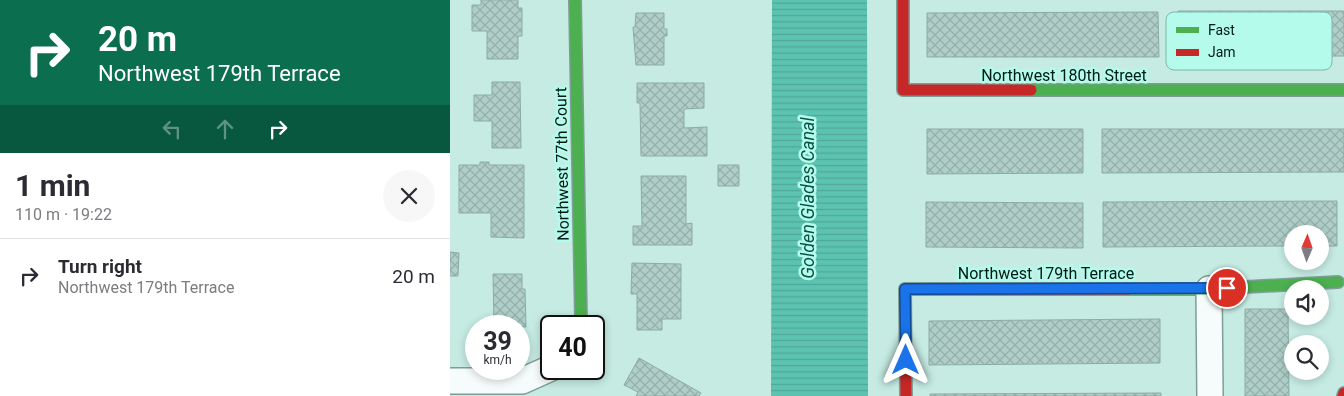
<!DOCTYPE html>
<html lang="en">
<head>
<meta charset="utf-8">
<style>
  body { margin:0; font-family:Roboto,sans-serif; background:#f7f7f7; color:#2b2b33; height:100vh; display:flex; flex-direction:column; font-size:19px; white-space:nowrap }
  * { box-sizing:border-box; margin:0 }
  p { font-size:16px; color:#7c7c81 }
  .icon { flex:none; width:28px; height:28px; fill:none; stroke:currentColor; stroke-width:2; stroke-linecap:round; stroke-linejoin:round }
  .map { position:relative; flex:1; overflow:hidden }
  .sheet { display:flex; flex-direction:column; background:#fff; width:450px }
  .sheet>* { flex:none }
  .banner { background:#0b6e4f; color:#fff; overflow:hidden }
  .needle { width:32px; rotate:2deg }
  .fabs { position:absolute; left:834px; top:225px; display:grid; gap:10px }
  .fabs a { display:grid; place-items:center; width:45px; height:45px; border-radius:50%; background:#fff; box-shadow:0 2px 8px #0003; font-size:25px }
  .speed { position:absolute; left:15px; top:315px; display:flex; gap:10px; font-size:25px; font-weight:700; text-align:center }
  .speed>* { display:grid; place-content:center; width:65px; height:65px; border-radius:50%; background:#fff; box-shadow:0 2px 8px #0003; line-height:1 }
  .speed small { font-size:12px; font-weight:400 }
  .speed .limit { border:2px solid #111; border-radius:8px; background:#fff; color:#111 }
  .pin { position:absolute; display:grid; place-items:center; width:42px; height:42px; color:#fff; margin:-21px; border:2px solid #fff; border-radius:50%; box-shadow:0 1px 5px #0007 }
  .me { position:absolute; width:55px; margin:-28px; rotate:0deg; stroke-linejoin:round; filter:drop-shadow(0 0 4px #0008) }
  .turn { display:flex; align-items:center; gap:18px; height:105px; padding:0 15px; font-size:22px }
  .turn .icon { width:65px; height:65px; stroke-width:2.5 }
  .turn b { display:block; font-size:35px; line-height:42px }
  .lanes { display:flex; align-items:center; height:48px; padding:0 15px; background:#0003; justify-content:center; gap:25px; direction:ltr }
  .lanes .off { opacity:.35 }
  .round { display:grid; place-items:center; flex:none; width:52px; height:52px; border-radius:26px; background:#f7f7f7 }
  .head { display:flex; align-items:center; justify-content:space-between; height:85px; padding:0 15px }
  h1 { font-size:30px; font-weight:700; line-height:38px }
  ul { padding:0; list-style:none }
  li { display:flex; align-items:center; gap:15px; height:75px; padding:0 15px; border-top:1px solid #e1e1e2 }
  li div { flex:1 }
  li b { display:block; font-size:19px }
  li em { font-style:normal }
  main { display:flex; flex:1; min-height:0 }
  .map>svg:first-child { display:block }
  .water { fill:url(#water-rules) }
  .building { fill:url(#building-cross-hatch); stroke:#8daba5 }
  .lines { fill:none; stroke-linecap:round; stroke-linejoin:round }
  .street-casing { stroke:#7f9d97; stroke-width:28 }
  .fast-casing { stroke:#7f9d97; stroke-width:14 }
  .jam-casing { stroke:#7f9d97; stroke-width:14 }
  .street { stroke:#f6fcfb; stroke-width:25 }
  .fast { stroke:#4caf50; stroke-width:11 }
  .jam { stroke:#c62828; stroke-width:11 }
  .route-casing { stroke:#114b97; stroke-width:12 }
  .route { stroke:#1a73e8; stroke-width:9 }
  .labels { text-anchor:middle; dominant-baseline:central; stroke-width:5; stroke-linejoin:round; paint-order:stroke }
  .street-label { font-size:16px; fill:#001914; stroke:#b5fbeb }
  .water-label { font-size:18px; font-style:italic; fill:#075146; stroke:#b5fbeb }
  .key { fill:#b5fbeb; stroke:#7fb7aa; stroke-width:1 }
  .key-label { font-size:14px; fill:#001914 }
</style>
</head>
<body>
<main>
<section class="sheet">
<div class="banner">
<div class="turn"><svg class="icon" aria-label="right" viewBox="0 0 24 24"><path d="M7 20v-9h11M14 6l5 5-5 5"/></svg><div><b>20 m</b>Northwest 179th Terrace</div></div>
<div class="lanes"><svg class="icon off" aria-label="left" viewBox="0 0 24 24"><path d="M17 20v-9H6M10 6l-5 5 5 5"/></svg><svg class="icon off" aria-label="ahead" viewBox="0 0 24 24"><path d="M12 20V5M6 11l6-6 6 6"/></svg><svg class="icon" aria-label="right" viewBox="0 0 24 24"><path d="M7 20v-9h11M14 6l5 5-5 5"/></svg></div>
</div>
<div class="head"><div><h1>1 min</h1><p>110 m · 19:22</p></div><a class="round"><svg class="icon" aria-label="close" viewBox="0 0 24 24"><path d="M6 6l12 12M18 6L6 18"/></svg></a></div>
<ul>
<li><svg class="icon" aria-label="right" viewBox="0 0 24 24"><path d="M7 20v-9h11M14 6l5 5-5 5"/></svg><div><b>Turn right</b><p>Northwest 179th Terrace</p></div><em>20 m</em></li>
</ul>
</section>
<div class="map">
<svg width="894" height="396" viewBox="0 0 894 396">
  <defs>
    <pattern id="water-rules" width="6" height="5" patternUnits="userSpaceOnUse" patternTransform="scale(1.25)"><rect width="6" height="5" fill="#5dc3b1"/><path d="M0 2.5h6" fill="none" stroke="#4fa797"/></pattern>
    <pattern id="building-cross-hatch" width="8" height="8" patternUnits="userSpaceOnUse" patternTransform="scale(1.25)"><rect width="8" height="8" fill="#afcec7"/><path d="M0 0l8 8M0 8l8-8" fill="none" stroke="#95b0aa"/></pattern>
  </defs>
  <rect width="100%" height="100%" fill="#c5ebe3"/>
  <path class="water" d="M322,0H417L418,396H321Z"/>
  <path class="building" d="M31,0H68V8H72V36H68V59H37V31H22V5H31Z
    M728,11H894V56L728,57Z
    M708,12L709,57H477V13Z
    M186,13H214V29H217V36H214V65H186L183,27H185Z
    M42,82H70L71,148H42V121H24V95H42Z
    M187,83H254V108L234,109V128L257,127V156H191L190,103H187Z
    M477,129H633V173L477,174Z
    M652,129H894V172L652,173Z
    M30,162H39V165H74V238L41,237V213H9V165H30Z
    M268,165H289V186H268Z
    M191,176H236V224L242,223V245H183V226H192Z
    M887,201V246H870V234H842V246L653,247V202Z
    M476,202L633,203V248L476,247Z
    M0,252L9,253L8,276H0Z
    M182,263L231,264V319H212V330H187V294H181Z
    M43,274H72V289H75L76,327L44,326Z
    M795,309H838L839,396H795Z
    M710,319V363L479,365V321Z
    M189,358L251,393L249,396H186L188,392L174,385Z
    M711,393V396H480V394Z"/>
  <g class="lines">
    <g class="street-casing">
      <path id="street" d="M759,289L760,396
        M0,381H72L101,368"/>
    </g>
    <g class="fast-casing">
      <path id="fast" d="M125,0L131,320L129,326
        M581,90H894
        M678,289H759L888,282"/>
    </g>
    <g class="jam-casing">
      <path id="jam" d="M453,0V90H581
        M456,396L455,289H678
        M893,396L894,393"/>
    </g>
    <use href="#street" class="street"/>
    <use href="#fast" class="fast"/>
    <use href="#jam" class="jam"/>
  </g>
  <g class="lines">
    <g class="route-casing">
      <path id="route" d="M456,360L455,289L777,288"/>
    </g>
    <use href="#route" class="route"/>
  </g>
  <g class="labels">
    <g class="street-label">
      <text x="614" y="75">Northwest 180th Street</text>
      <text transform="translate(112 164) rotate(-91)">Northwest 77th Court</text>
      <text x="596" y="273">Northwest 179th Terrace</text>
    </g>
    <g class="water-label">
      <text transform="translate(357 198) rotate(-90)">Golden Glades Canal</text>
    </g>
  </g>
  <rect x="716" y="12" width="166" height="58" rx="8" class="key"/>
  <rect x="726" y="27" width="23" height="6" fill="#4caf50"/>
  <rect x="726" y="49" width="23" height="7" fill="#c62828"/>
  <g class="key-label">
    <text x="758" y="35">Fast</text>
    <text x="758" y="57">Jam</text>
  </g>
</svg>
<div class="fabs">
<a><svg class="needle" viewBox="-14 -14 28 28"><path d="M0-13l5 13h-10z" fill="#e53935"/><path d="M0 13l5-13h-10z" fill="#7c7c81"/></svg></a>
<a><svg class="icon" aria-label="sound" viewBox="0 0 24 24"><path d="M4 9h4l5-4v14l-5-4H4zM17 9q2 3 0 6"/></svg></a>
<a><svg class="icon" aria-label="search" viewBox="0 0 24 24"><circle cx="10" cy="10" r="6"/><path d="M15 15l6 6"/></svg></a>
</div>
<div class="speed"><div>39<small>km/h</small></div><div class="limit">40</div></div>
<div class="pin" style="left:777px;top:288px;background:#d93025"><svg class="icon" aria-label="arrive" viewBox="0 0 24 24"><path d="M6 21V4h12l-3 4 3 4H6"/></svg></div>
<svg class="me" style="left:456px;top:360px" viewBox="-20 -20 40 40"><path d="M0-17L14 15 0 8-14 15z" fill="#1a73e8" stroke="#fff" stroke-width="4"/></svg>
</div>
</main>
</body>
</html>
